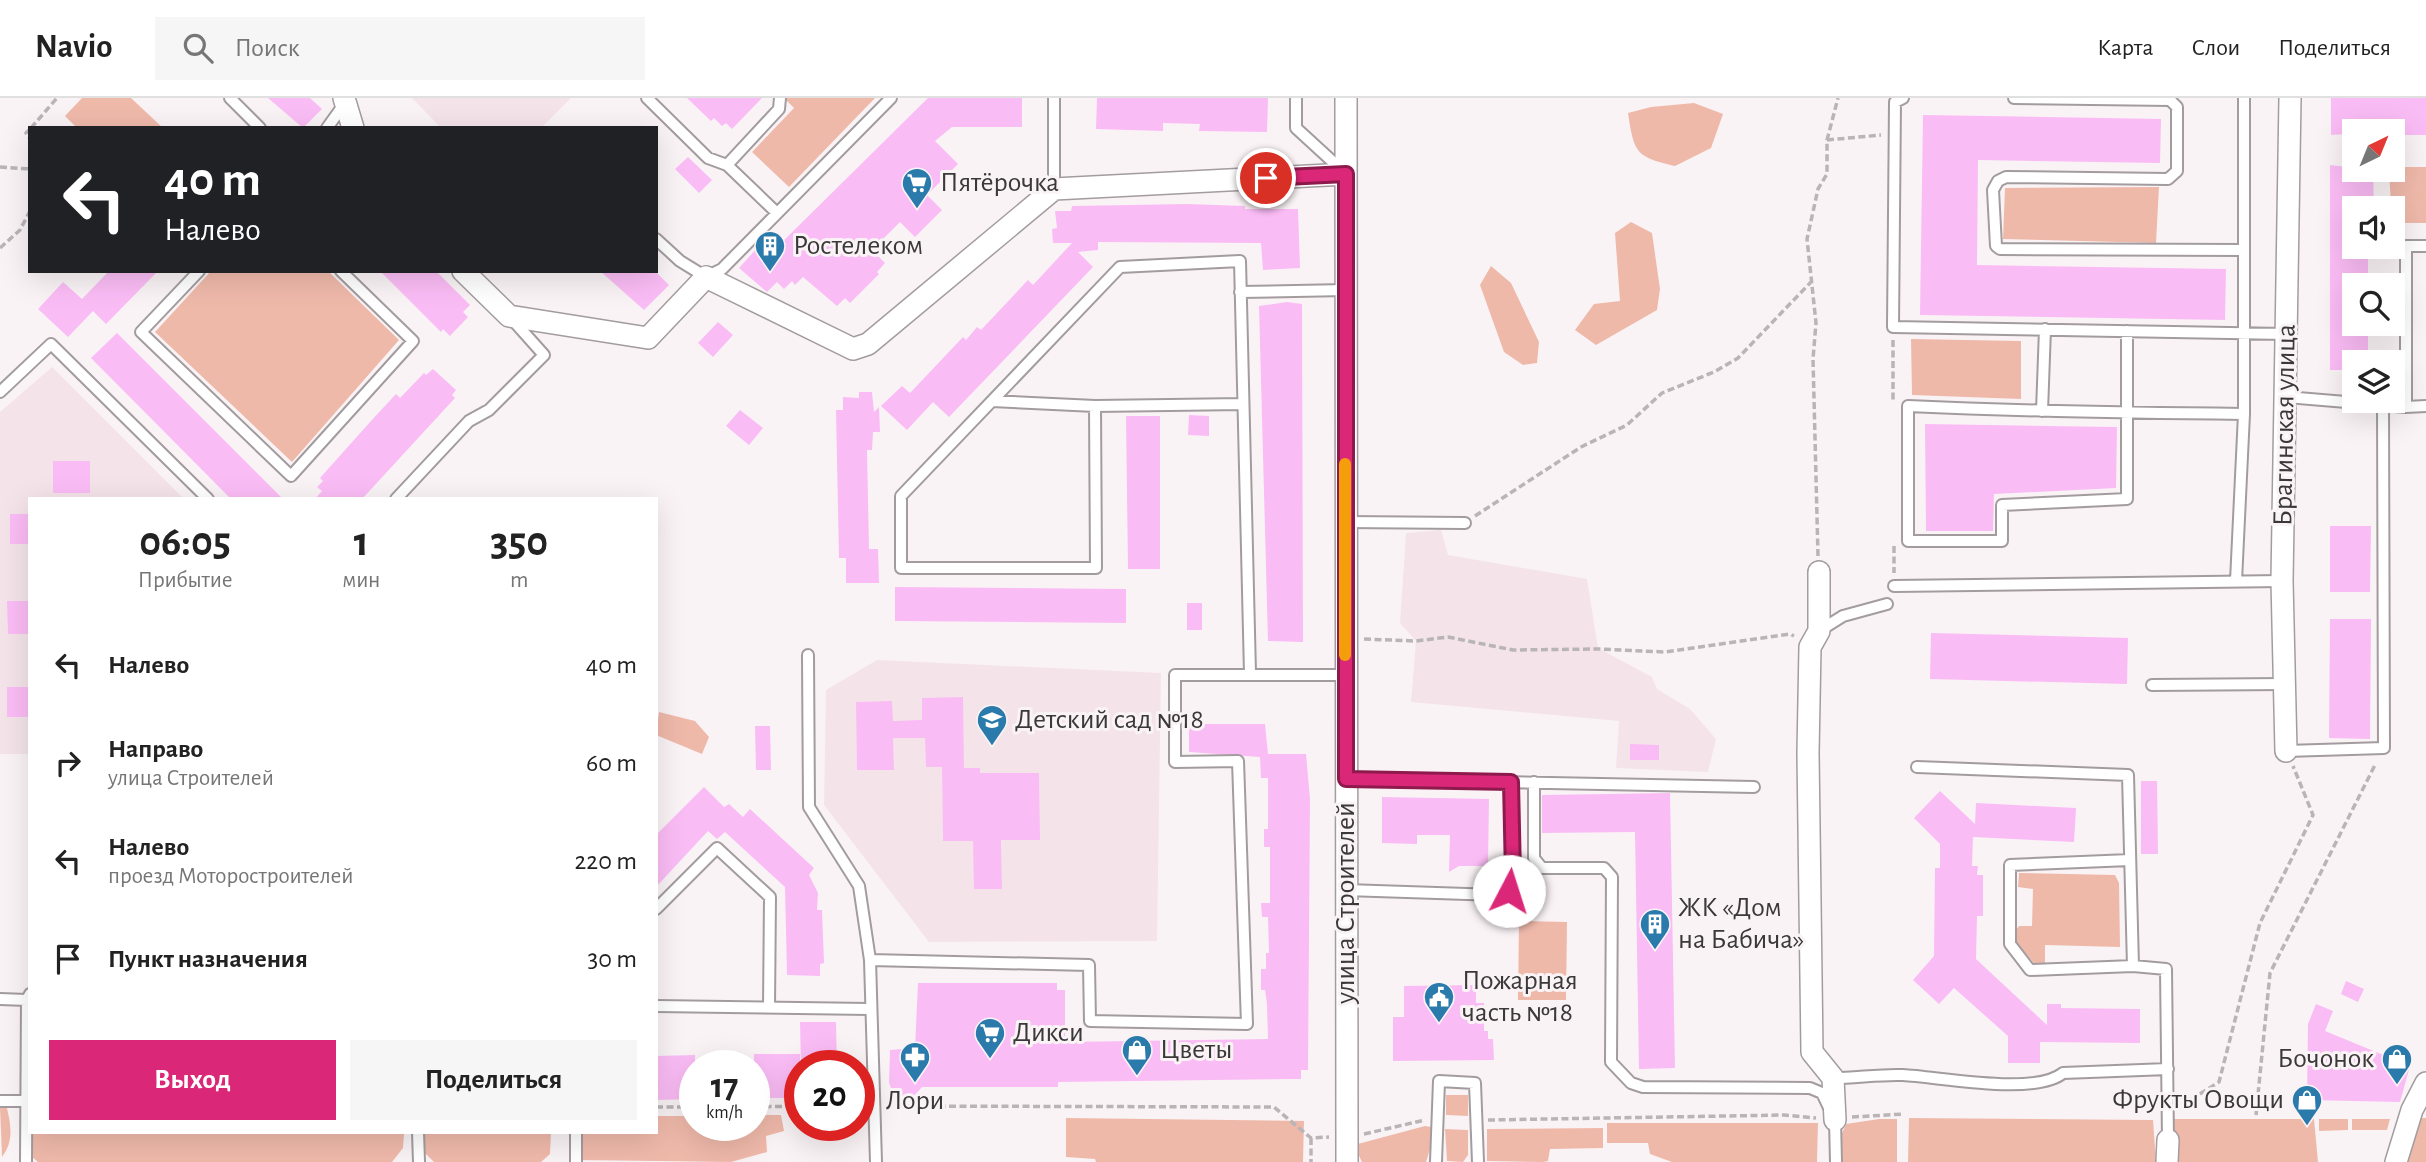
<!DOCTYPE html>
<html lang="ru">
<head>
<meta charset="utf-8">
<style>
  body { margin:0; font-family:"Alegreya Sans",sans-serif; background:#f6f6f6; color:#222; height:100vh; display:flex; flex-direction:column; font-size:26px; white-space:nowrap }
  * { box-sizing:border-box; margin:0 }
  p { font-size:23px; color:#767676 }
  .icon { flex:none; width:38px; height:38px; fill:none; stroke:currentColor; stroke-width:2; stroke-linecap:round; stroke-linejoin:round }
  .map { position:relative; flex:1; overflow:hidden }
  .drawer { position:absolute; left:28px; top:399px; width:630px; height:637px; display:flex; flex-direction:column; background:#fff; border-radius:0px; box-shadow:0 7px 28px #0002 }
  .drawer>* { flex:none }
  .top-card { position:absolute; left:28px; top:28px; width:630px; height:147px; border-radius:0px; box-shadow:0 7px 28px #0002; background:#202124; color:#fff; overflow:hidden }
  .needle { width:46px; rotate:43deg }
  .tools { position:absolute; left:2342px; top:21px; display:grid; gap:14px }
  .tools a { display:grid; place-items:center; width:63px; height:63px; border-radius:0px; background:#fff; box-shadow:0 7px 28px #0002; font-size:35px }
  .speed { position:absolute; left:679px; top:952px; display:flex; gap:14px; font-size:35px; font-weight:700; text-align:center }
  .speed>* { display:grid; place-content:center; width:91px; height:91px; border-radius:50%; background:#fff; box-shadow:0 7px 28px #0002; line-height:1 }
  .speed small { font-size:18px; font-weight:400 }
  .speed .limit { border:10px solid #d22; background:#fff; color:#111 }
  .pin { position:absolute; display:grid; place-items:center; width:60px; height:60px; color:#fff; margin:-30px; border:4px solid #fff; border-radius:50%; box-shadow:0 2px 7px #0007 }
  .me { position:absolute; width:77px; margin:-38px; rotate:5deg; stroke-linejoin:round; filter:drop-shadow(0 0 5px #0008) }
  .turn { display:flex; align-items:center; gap:24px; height:147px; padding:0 21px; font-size:32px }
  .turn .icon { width:91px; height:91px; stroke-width:2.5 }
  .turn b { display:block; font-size:49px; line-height:60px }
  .eta { display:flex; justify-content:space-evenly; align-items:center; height:119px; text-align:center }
  .eta b { font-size:42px; font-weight:700; line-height:49px }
  .primary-button { display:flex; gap:14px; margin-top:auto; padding:14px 21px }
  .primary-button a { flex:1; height:80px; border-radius:0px; background:#db2777; color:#fff; font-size:28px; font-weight:700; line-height:80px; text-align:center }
  .primary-button a+a { background:#f6f6f6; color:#222 }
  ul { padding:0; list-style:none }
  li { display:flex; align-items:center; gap:21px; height:98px; padding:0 21px }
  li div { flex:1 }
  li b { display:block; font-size:26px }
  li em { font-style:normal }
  header { display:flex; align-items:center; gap:42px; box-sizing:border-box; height:98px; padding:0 35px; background:#fff; border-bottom:2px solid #e0e0e0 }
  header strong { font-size:33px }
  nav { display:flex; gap:38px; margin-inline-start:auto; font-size:24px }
  .search { width:490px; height:63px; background:#f6f6f6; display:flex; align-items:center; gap:18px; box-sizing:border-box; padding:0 24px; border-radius:0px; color:#767676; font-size:26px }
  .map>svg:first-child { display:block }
  .built { fill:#f4e4ea }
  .green { fill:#efb9aa }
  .building { fill:#fabcf5 }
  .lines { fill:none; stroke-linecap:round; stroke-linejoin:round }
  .service-casing { stroke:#a39c9f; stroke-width:14 }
  .minor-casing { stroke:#a39c9f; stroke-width:24 }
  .path { stroke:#b9b4b6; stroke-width:3.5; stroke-dasharray:7 3.5; stroke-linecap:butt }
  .service { stroke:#fff; stroke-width:10 }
  .minor { stroke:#fff; stroke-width:21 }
  .route-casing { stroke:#8e194d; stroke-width:18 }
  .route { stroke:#db2777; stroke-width:12 }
  .slow { stroke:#f59e0b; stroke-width:12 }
  .labels { text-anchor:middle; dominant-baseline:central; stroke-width:6; stroke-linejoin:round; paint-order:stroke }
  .poi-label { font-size:28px; fill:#3b3839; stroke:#faf3f6; text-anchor:start }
  .street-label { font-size:28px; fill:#3b3839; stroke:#faf3f6 }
</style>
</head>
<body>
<header>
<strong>Navio</strong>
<div class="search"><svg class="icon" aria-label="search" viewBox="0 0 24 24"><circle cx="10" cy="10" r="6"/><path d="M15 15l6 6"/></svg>Поиск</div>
<nav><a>Карта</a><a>Слои</a><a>Поделиться</a></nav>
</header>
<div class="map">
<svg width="2426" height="1064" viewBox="0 0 2426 1064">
  <rect width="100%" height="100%" fill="#faf3f6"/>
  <path class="built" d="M412,0H571L541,30H441Z
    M52,269L184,401H30V656H0V314Z
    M1441,432L1448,457L1587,481L1598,550L1652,579L1657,591L1690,611L1716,641L1708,674L1616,670L1619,623L1411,604L1416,543L1400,525L1406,435Z
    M877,562L1161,575L1157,843L929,844L824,707L826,592Z"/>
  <path class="green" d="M82,0H131L163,30H77L65,18Z
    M784,0H875L789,89L752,54L794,10Z
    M1694,5L1723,16L1711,50L1675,68C1636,59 1634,55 1628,15L1651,9Z
    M2392,69H2426V125H2392L2389,72Z
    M2159,89L2156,145L2003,141L2005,90Z
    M1631,124L1652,135L1660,191L1657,212L1596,247L1575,232L1594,206L1620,203L1615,135Z
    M1491,168L1511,185L1539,244L1537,265L1523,267L1504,254L1480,187Z
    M211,173H328L399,242L292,364L155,234Z
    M1911,241L2021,243V301L1912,297Z
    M659,614L695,623L709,639L702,656L656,637Z
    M2019,775L2115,777L2119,785L2120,849L2045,847V865L2035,866L2011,839L2019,828H2032L2033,791L2018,789Z
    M1519,823L1567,824L1566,902H1518Z
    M1446,997H1468V1018L1446,1017Z
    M0,1010H7C11,1028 14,1043 2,1059Z
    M754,1017H781L784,1033L766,1038L767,1054L731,1064L581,1062V1034H656V1018H695V1027H754Z
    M1066,1020L1304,1023L1303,1064H1096L1095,1061L1066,1059Z
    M1909,1020L2153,1022L2156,1064H1908Z
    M2416,1020H2426V1064H2402Z
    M1879,1021H1897V1064H1841L1839,1042L1846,1026Z
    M2173,1021H2314L2318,1064H2173Z
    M2319,1021H2348V1032L2319,1033Z
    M2352,1021H2390L2387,1032H2352Z
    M1607,1025H1818L1817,1064H1672L1650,1056L1648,1045H1607Z
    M1425,1028L1431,1029V1048L1426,1064H1362L1354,1047Z
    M1603,1030V1050L1550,1051L1548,1063L1543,1064L1487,1063V1031Z
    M1445,1031L1468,1032V1057L1463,1064L1447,1063Z
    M30,1034H404V1036L403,1050L392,1064H38L31,1058Z
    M423,1034H551L550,1056L541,1064H434L423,1053Z"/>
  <path class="building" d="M268,0H310L322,11L303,30Z
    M687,0H762L732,31L726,25L722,28L714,20L711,23Z
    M928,0H1022V29H952L935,43L958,66L927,97L942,112L915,139L900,124L872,152L885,165L877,174L879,176L850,205L845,200L837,208L803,179L795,187L792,183L784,191L777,184L767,194L739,170L758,149L768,158Z
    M1097,0H1268L1267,34L1199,33L1200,26L1163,25V33L1096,31Z
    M2331,0H2426V37H2392V33L2331,37Z
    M1923,17L2161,21L2160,65L1978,62L1977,167L2226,171L2225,222L1920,217Z
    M688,59L712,82L699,95L675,71Z
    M2330,67L2373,72L2374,110H2354V154H2368V187H2354V226H2368V264H2354V272H2330Z
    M1187,106L1245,108V111H1298L1300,170L1263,172L1261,145L1098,144V152L1078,154L1093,169L949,319L933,304L907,332L881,308L902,288L910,295L963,239L966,242L977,229L981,232L1028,182L1033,187L1072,145H1053L1052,131L1057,130L1055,113H1071L1072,108Z
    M109,173H158L106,226L93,213L68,239L38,211L63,184L82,201Z
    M380,173H436L470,207L463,214L468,219L450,238L443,231L441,234Z
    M600,173H655L669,187L644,212Z
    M1287,204L1302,206L1303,544L1268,543L1259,208Z
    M718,224L733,237L713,259L698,245Z
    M117,235L283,401H231L91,260Z
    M433,271L456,292L452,297L455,300L362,401H315L322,393L317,389L323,383L320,380L370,324L396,296L400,300L424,275L426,277Z
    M859,294H872L874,314L879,309L880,334H873L872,352H867L869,451H878L879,485H846V460H839L836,312H843V299L859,300Z
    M740,312L763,330L749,347L726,328Z
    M1189,317L1209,318V338L1188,337Z
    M1126,318H1160V471H1128Z
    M1925,326L2117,329L2116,390L1994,396L1993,433H1926Z
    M53,363H90V395H53Z
    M10,416H30V446H10Z
    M2330,428H2371L2370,494H2330Z
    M895,489L1126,491V525L895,523Z
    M7,503H30V536H8Z
    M1187,505H1202V532H1187Z
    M2330,521H2371L2370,641L2329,640Z
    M1931,535L2128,540L2127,586L1930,581Z
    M7,589H30V619H7Z
    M963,599L964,670H980V675H1039L1040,742H1001L1002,791H974L973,743H943L942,669H926L925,640H893L894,672H857L856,604L892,603L893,623L922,622V600Z
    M1189,626H1265L1268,656H1306L1310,701L1308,972H1301V981H1288L1058,984V989H922L914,998L906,1000L894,997L889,985L890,952L915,950L918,885H1057V892H1065V944L1268,941L1267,906L1265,892H1261V871H1266V855H1269L1268,819H1262L1261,805H1270V749H1264V731H1268V680H1261L1260,659L1189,654Z
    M755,628H770L771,672H756Z
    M1630,646L1659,647V662H1630Z
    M2141,683H2157L2158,756H2141Z
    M704,689L724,709L729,706L743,719L750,711L814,770L809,777L818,795L817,812H822L824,865L820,866V878L787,877L785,789L725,734L717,741L708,733L656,789V737Z
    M1940,693L1975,726L1976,705L2076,710L2074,744L1973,739L1972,768H1978L1977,777H1983V818H1977L1976,861L2047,927V906H2061V910L2140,911V945L2040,944V965H2008V938L1954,890L1939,906L1913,882L1934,858L1935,770H1940V746L1914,720Z
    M1670,695L1675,970L1639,971L1635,734L1542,735V697Z
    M1382,699L1489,701L1488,768H1459L1449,774L1450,737H1417V746L1382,745Z
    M1526,789L1540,790V809H1525Z
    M2346,883L2364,891L2358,904L2341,896Z
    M1476,887V905H1484V933H1488V941H1493L1494,962L1393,963V919H1404V888Z
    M2316,906L2333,913L2325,933L2410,968L2400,1004L2307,1002L2308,926Z
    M800,924H836L837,968H801Z
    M754,956H800V1000H754Z
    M695,957V1001L656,1002V958Z"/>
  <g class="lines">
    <g class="service-casing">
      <path id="service" d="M230,0L260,30
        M647,0L708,60L727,67
        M1054,0V91
        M1296,0V30L1344,74
        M1903,0L1895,4L1893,229L2286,236
        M2014,0L2170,2L2177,9V73L2168,81L2006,79L1998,83L1993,92L1996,148L2000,151L2244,152
        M327,30L345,5
        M777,115L727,67L779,11L780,0
        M656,141L680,163L706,179L722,171L891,0
        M199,173L141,234L291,378L413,243L341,173
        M1240,194L1346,192
        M2127,233V401L2002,407V443H1908V308C2020,313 2132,315 2244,316
        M0,294L51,246L208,401
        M2286,299L2406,309V148H2426
        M992,303L1095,308L1243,306
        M1095,308L1096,470H901V398L1120,169L1240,163L1250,575
        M2406,309L2426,308
        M2042,313L2045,231
        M396,401L469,323L489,312L544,257L511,220
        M1345,424L1465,425
        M2236,483L2244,316V0
        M1894,488L2282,483
        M1819,533L1843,518L1887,506
        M808,557L809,709L859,788L870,862
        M2152,587L2285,586
        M2286,653L2384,650L2383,306
        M1917,669L2128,677L2133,868L2166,871L2168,1042
        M1346,681L1754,689
        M1534,684V760L1542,770H1604L1612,779L1611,964L1631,985L1643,989L1810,990L1822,995L1835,1022L1836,1064
        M2130,762L2010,767V846L2030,872L2133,868
        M1346,792L1497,797L1509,793L1513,778L1511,685
        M656,811L717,750L770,799L769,909
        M0,901L27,902
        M656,908L869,911
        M1833,980C1856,980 1880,976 1903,977C1941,979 2035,998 2063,975L2168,971
        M0,1003H26
        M418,1034L419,1064
        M26,1064L27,902L30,896
        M576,1064V1034
        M876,1064L870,862L1089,867L1090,923L1247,926L1238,663L1175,664V577H1345
        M1436,1064L1439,983L1475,985L1478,1064"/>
    </g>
    <g class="minor-casing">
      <path id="minor" d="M344,0L353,30
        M1346,0L1347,1064
        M463,173L509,218L648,240L706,179L853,251L868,246L1054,91L1346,76
        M1819,474V533L1810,549L1808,655L1812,954L1833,980L1835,1022
        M2286,653L2282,483L2290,0
        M2167,1064L2168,1042
        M2396,1064L2412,1012L2426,985"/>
    </g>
    <path class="path" d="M31,30L57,0
      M30,31L26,35L30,41
      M1827,42L1881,37
      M0,69L30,71
      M0,150L20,132L30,113
      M1893,242V304
      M1475,418L1581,349L1627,327L1662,295L1714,274L1738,260L1811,184
      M1894,448V475
      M1818,458L1813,261L1816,225L1807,141L1818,91L1827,76V42L1838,0
      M1364,541L1416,543L1448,539L1513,552L1598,551L1665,554L1790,536L1794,538
      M2182,1007L2219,984L2260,825L2313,717L2293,668
      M886,1008L1274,1009L1311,1040L1329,1039
      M656,1009H695
      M754,1009L800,1008
      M2256,1017L2270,875L2376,665
      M1852,1019L1904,1016
      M1488,1022L1784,1017L1816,1020
      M1364,1036L1425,1022
      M1311,1040V1064"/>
    <use href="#service" class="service"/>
    <use href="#minor" class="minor"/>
  </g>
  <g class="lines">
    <g class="route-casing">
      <path id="route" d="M1266,80L1346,76V681L1511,684L1513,778L1509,793"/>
    </g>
    <use href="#route" class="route"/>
    <path class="slow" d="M1345,366V557"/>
  </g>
  <defs>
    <g id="supermarket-pin" transform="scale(1.575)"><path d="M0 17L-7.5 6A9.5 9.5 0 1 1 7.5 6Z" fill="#2a7aab" stroke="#faf3f6"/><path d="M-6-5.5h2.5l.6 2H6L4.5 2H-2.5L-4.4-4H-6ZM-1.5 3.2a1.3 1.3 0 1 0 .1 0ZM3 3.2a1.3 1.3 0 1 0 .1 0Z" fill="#fff"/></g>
    <g id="building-pin" transform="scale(1.575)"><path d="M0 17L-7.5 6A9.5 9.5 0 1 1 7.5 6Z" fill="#2a7aab" stroke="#faf3f6"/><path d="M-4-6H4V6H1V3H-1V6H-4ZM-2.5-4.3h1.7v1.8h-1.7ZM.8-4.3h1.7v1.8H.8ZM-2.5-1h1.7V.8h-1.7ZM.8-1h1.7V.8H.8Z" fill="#fff"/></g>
    <g id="school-pin" transform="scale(1.575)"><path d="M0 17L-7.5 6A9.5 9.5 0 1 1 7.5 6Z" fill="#2a7aab" stroke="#faf3f6"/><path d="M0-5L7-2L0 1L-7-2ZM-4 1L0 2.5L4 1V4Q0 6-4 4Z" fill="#fff"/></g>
    <g id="civic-pin" transform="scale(1.575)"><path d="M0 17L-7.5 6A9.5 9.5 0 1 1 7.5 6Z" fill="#2a7aab" stroke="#faf3f6"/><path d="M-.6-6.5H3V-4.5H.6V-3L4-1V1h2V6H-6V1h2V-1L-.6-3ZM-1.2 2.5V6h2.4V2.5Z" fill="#fff"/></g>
    <g id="shop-pin" transform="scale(1.575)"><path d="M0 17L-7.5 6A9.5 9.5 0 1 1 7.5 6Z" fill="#2a7aab" stroke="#faf3f6"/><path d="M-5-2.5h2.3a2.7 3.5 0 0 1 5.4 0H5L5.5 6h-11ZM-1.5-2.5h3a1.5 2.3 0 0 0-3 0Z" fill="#fff"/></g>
    <g id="pharmacy-pin" transform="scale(1.575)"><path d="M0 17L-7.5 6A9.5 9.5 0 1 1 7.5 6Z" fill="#2a7aab" stroke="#faf3f6"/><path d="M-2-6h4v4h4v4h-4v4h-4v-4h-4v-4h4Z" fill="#fff"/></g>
  </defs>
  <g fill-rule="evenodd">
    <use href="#supermarket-pin" x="917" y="85"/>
    <use href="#building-pin" x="770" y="148"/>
    <use href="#school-pin" x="992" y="622"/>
    <use href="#building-pin" x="1655" y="826"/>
    <use href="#civic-pin" x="1439" y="899"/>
    <use href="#supermarket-pin" x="990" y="935"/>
    <use href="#shop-pin" x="1137" y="952"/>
    <use href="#pharmacy-pin" x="915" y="959"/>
    <use href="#shop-pin" x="2397" y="961"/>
    <use href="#shop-pin" x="2307" y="1002"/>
  </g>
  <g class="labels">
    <g class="poi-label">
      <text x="940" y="85">Пятёрочка</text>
      <text x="793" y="148">Ростелеком</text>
      <text x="1015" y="622">Детский сад №18</text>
      <text x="1678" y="810">ЖК «Дом<tspan x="1678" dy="32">на Бабича»</tspan></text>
      <text x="1462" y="883">Пожарная<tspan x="1462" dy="32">часть №18</tspan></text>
      <text x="1013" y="935">Дикси</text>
      <text x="1160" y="952">Цветы</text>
      <text x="2374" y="961" text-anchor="end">Бочонок</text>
      <text x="2284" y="1002" text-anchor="end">Фрукты Овощи</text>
      <text x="915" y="1003" text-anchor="middle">Лори</text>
    </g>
    <g class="street-label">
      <text transform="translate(2285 327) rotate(-89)">Брагинская улица</text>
      <text transform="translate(1346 805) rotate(-90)">улица Строителей</text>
    </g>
  </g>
</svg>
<div class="tools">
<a><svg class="needle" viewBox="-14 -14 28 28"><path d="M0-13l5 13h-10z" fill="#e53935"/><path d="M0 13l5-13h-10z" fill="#767676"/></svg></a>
<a><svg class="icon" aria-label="sound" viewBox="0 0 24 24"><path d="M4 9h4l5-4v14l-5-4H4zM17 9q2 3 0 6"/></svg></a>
<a><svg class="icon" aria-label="search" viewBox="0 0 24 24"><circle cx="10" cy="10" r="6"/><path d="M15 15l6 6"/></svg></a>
<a><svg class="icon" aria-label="layers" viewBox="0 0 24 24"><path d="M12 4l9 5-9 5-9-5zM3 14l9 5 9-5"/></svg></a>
</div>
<div class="speed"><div>17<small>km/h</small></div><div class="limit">20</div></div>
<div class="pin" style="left:1266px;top:80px;background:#d93025"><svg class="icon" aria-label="arrive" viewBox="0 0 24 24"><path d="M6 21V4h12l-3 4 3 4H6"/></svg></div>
<svg class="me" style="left:1509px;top:793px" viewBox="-20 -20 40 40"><circle r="19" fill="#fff"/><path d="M0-13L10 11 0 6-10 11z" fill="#db2777"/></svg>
<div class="top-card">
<div class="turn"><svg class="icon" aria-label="left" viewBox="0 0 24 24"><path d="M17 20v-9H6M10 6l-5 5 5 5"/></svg><div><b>40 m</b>Налево</div></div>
</div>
<section class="drawer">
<div class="eta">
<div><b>06:05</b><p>Прибытие</p></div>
<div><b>1</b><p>мин</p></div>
<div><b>350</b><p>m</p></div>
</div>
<ul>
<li><svg class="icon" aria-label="left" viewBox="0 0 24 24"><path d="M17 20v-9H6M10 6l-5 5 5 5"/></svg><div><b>Налево</b></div><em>40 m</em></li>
<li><svg class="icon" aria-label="right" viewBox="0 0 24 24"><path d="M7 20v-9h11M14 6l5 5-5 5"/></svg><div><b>Направо</b><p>улица Строителей</p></div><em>60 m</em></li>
<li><svg class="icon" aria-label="left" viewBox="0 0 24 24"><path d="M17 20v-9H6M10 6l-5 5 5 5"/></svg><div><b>Налево</b><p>проезд Моторостроителей</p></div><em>220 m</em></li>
<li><svg class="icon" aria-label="arrive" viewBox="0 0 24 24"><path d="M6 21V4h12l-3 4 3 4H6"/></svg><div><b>Пункт назначения</b></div><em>30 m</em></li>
</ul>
<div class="primary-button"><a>Выход</a><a>Поделиться</a></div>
</section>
</div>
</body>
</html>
